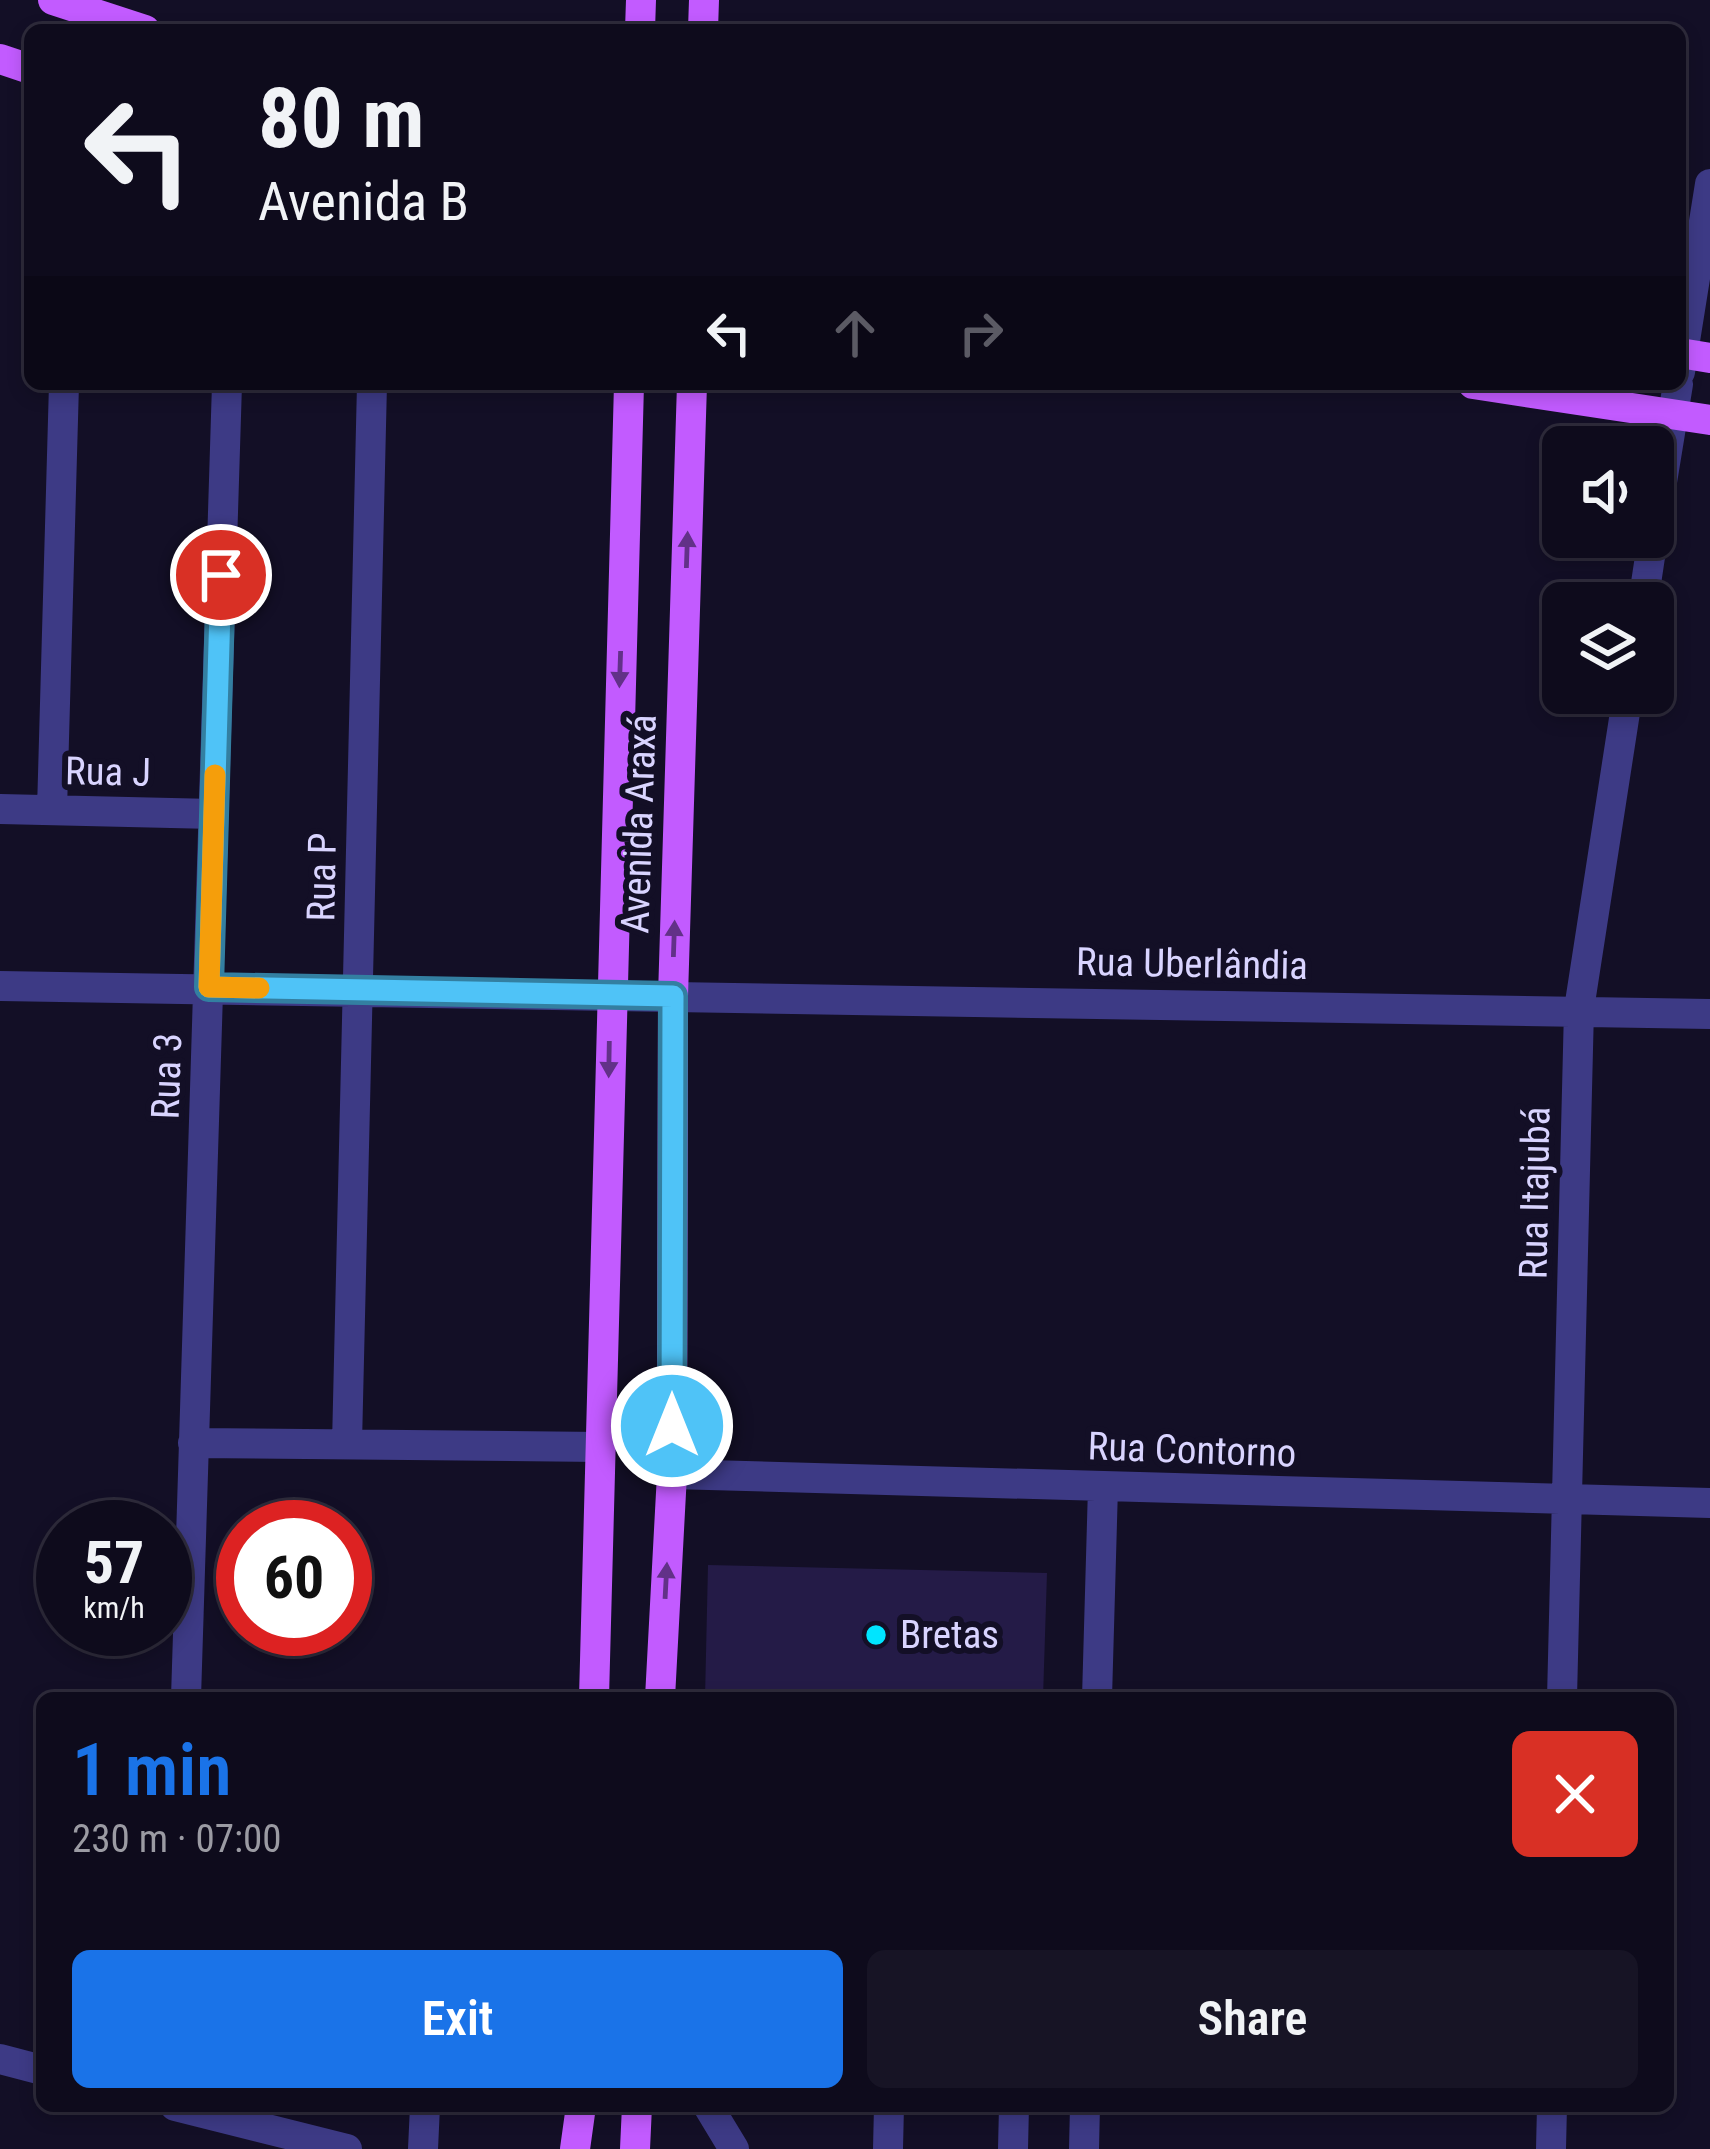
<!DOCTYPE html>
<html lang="en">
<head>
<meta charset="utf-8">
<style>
  body { margin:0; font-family:"Roboto Condensed",sans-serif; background:#171425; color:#f1f3f6; height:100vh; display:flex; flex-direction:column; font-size:45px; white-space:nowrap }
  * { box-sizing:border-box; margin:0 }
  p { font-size:39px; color:#9b9ba3 }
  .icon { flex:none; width:66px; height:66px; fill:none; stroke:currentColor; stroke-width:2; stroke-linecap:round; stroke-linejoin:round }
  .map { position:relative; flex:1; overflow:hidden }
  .drawer { position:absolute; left:36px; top:1692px; width:1638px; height:420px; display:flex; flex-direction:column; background:#0e0b1c; border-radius:18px; box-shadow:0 6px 18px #0003,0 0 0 3px #2e2b3b }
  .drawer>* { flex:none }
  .guide { position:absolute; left:24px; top:24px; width:1662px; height:366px; border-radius:18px; box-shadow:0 6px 18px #0003,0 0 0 3px #2e2b3b; background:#0e0b1c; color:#f1f3f6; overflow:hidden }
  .tools { position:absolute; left:1542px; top:426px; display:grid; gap:24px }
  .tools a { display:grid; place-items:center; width:132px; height:132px; border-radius:18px; background:#0e0b1c; box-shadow:0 6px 18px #0003,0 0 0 3px #2e2b3b; font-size:60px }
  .speed { position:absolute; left:36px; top:1500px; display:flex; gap:24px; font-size:60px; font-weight:700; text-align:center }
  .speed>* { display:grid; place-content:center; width:156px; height:156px; border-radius:50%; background:#0e0b1c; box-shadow:0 6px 18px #0003,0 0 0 3px #2e2b3b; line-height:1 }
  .speed small { font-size:30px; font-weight:400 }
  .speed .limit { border:18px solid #d22; background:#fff; color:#111 }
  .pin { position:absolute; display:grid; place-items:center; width:102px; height:102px; color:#fff; margin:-51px; border:6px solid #fff; border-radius:50%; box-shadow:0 3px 12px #0007 }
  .me { position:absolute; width:132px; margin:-66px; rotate:0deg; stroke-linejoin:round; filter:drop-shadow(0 0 9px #0008) }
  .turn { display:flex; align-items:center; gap:42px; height:252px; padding:0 36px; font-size:54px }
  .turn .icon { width:156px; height:156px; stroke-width:2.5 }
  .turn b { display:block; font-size:84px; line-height:102px }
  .lanes { display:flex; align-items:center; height:114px; padding:0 36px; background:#0003; justify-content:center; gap:60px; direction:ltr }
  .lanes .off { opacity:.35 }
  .round { display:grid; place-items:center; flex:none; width:126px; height:126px; border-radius:18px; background:#171425 }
  .summary { display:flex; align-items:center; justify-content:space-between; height:204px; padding:0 36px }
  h1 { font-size:72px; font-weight:600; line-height:90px; color:#1a73e8 }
  .primary-button { display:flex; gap:24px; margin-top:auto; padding:24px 36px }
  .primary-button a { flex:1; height:138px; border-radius:18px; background:#1a73e8; color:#fff; font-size:48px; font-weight:600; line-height:138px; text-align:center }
  .primary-button a+a { background:#171425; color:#f1f3f6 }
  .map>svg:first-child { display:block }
  .building { fill:#241b47 }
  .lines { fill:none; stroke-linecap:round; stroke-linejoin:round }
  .minor { stroke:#3d3a85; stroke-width:30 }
  .major { stroke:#c25bff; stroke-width:30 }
  .oneway { fill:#623188 }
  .route-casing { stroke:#337fa1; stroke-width:30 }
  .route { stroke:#4fc3f7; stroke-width:21 }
  .slow { stroke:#f59e0b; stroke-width:21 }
  .poi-dot { fill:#00e5ff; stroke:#130f26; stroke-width:4.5 }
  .labels { text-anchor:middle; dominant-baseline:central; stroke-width:12; stroke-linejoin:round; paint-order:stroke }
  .street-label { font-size:39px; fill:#d9d4ff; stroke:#130f26 }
  .poi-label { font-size:39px; fill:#d9d4ff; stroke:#130f26; text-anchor:start }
</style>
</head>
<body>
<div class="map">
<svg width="1710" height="2149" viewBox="0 0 1710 2149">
  <rect width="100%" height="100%" fill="#130f26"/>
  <path class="building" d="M708,1565L1047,1573L1043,1698H705Z"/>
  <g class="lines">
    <path class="minor" d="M1680,372L1710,184
      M1653,537L1678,384
      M1643,603L1653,537
      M0,809L214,814
      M52,810L64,384
      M0,986L1710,1014
      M193,1443L601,1447
      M347,1444L372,384
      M672,1474L1710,1503
      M186,1698L227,384
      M1097,1698L1103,1487
      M1562,1698L1579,1009L1628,693
      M0,2059L42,2070
      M175,2106L347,2149
      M708,2106L734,2149
      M423,2149L425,2106
      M888,2149L889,2106
      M1013,2149L1014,2106
      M1084,2149L1085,2106
      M1551,2149L1552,2106"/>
    <path class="major" d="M53,0L145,30
      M640,30L641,0
      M703,30L704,0
      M0,59L30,69
      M1680,353L1710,358
      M1473,384L1710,420
      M594,1698L629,384
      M660,1698L672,1474L673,996L692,384
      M575,2149L581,2106
      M635,2149L637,2106"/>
  </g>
  <defs><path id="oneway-solid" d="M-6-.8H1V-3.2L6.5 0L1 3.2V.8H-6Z" transform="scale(3)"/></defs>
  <g class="oneway">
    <use href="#oneway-solid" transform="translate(687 550) rotate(-88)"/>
    <use href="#oneway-solid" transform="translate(620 669) rotate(92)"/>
    <use href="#oneway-solid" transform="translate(674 939) rotate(-88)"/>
    <use href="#oneway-solid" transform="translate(609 1059) rotate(91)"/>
    <use href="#oneway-solid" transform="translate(666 1581) rotate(-87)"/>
  </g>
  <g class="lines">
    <g class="route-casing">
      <path id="route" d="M221,575L209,987L673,996L672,1426"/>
    </g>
    <use href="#route" class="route"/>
    <path class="slow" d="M215,775L209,987L259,988"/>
  </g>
  <circle class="poi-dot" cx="876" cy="1635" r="12"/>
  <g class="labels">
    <g class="street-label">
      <text transform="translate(108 772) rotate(1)">Rua J</text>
      <text transform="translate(639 824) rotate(-88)">Avenida Araxá</text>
      <text transform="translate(322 877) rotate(-89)">Rua P</text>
      <text transform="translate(1192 964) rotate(1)">Rua Uberlândia</text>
      <text transform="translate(167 1076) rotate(-88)">Rua 3</text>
      <text transform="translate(1535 1193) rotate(-89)">Rua Itajubá</text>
      <text transform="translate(1192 1450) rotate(2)">Rua Contorno</text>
    </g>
    <g class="poi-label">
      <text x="900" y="1635">Bretas</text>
    </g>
  </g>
</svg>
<div class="tools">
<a><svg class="icon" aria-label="sound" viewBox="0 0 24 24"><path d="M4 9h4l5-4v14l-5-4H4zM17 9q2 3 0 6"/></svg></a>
<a><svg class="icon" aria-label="layers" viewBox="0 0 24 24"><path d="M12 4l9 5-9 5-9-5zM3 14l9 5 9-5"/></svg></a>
</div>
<div class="speed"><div>57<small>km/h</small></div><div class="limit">60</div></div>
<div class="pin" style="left:221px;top:575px;background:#d93025"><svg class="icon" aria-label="arrive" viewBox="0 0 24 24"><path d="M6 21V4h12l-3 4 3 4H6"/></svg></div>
<svg class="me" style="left:672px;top:1426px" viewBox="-20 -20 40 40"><circle r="17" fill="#4fc3f7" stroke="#fff" stroke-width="3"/><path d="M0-11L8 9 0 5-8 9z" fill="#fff"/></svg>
<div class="guide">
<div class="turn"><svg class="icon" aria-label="left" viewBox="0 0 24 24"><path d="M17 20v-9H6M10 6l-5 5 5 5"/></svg><div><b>80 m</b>Avenida B</div></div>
<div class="lanes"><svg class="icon" aria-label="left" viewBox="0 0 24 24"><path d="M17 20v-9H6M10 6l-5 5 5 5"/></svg><svg class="icon off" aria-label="ahead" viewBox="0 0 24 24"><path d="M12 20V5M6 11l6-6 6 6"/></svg><svg class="icon off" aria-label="right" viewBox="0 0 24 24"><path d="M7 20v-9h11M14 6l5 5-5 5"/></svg></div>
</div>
<section class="drawer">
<div class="summary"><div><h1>1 min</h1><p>230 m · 07:00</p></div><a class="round" style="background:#d93025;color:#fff"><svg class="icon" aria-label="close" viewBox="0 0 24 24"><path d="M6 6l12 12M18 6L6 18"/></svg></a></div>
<div class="primary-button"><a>Exit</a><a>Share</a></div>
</section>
</div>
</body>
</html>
